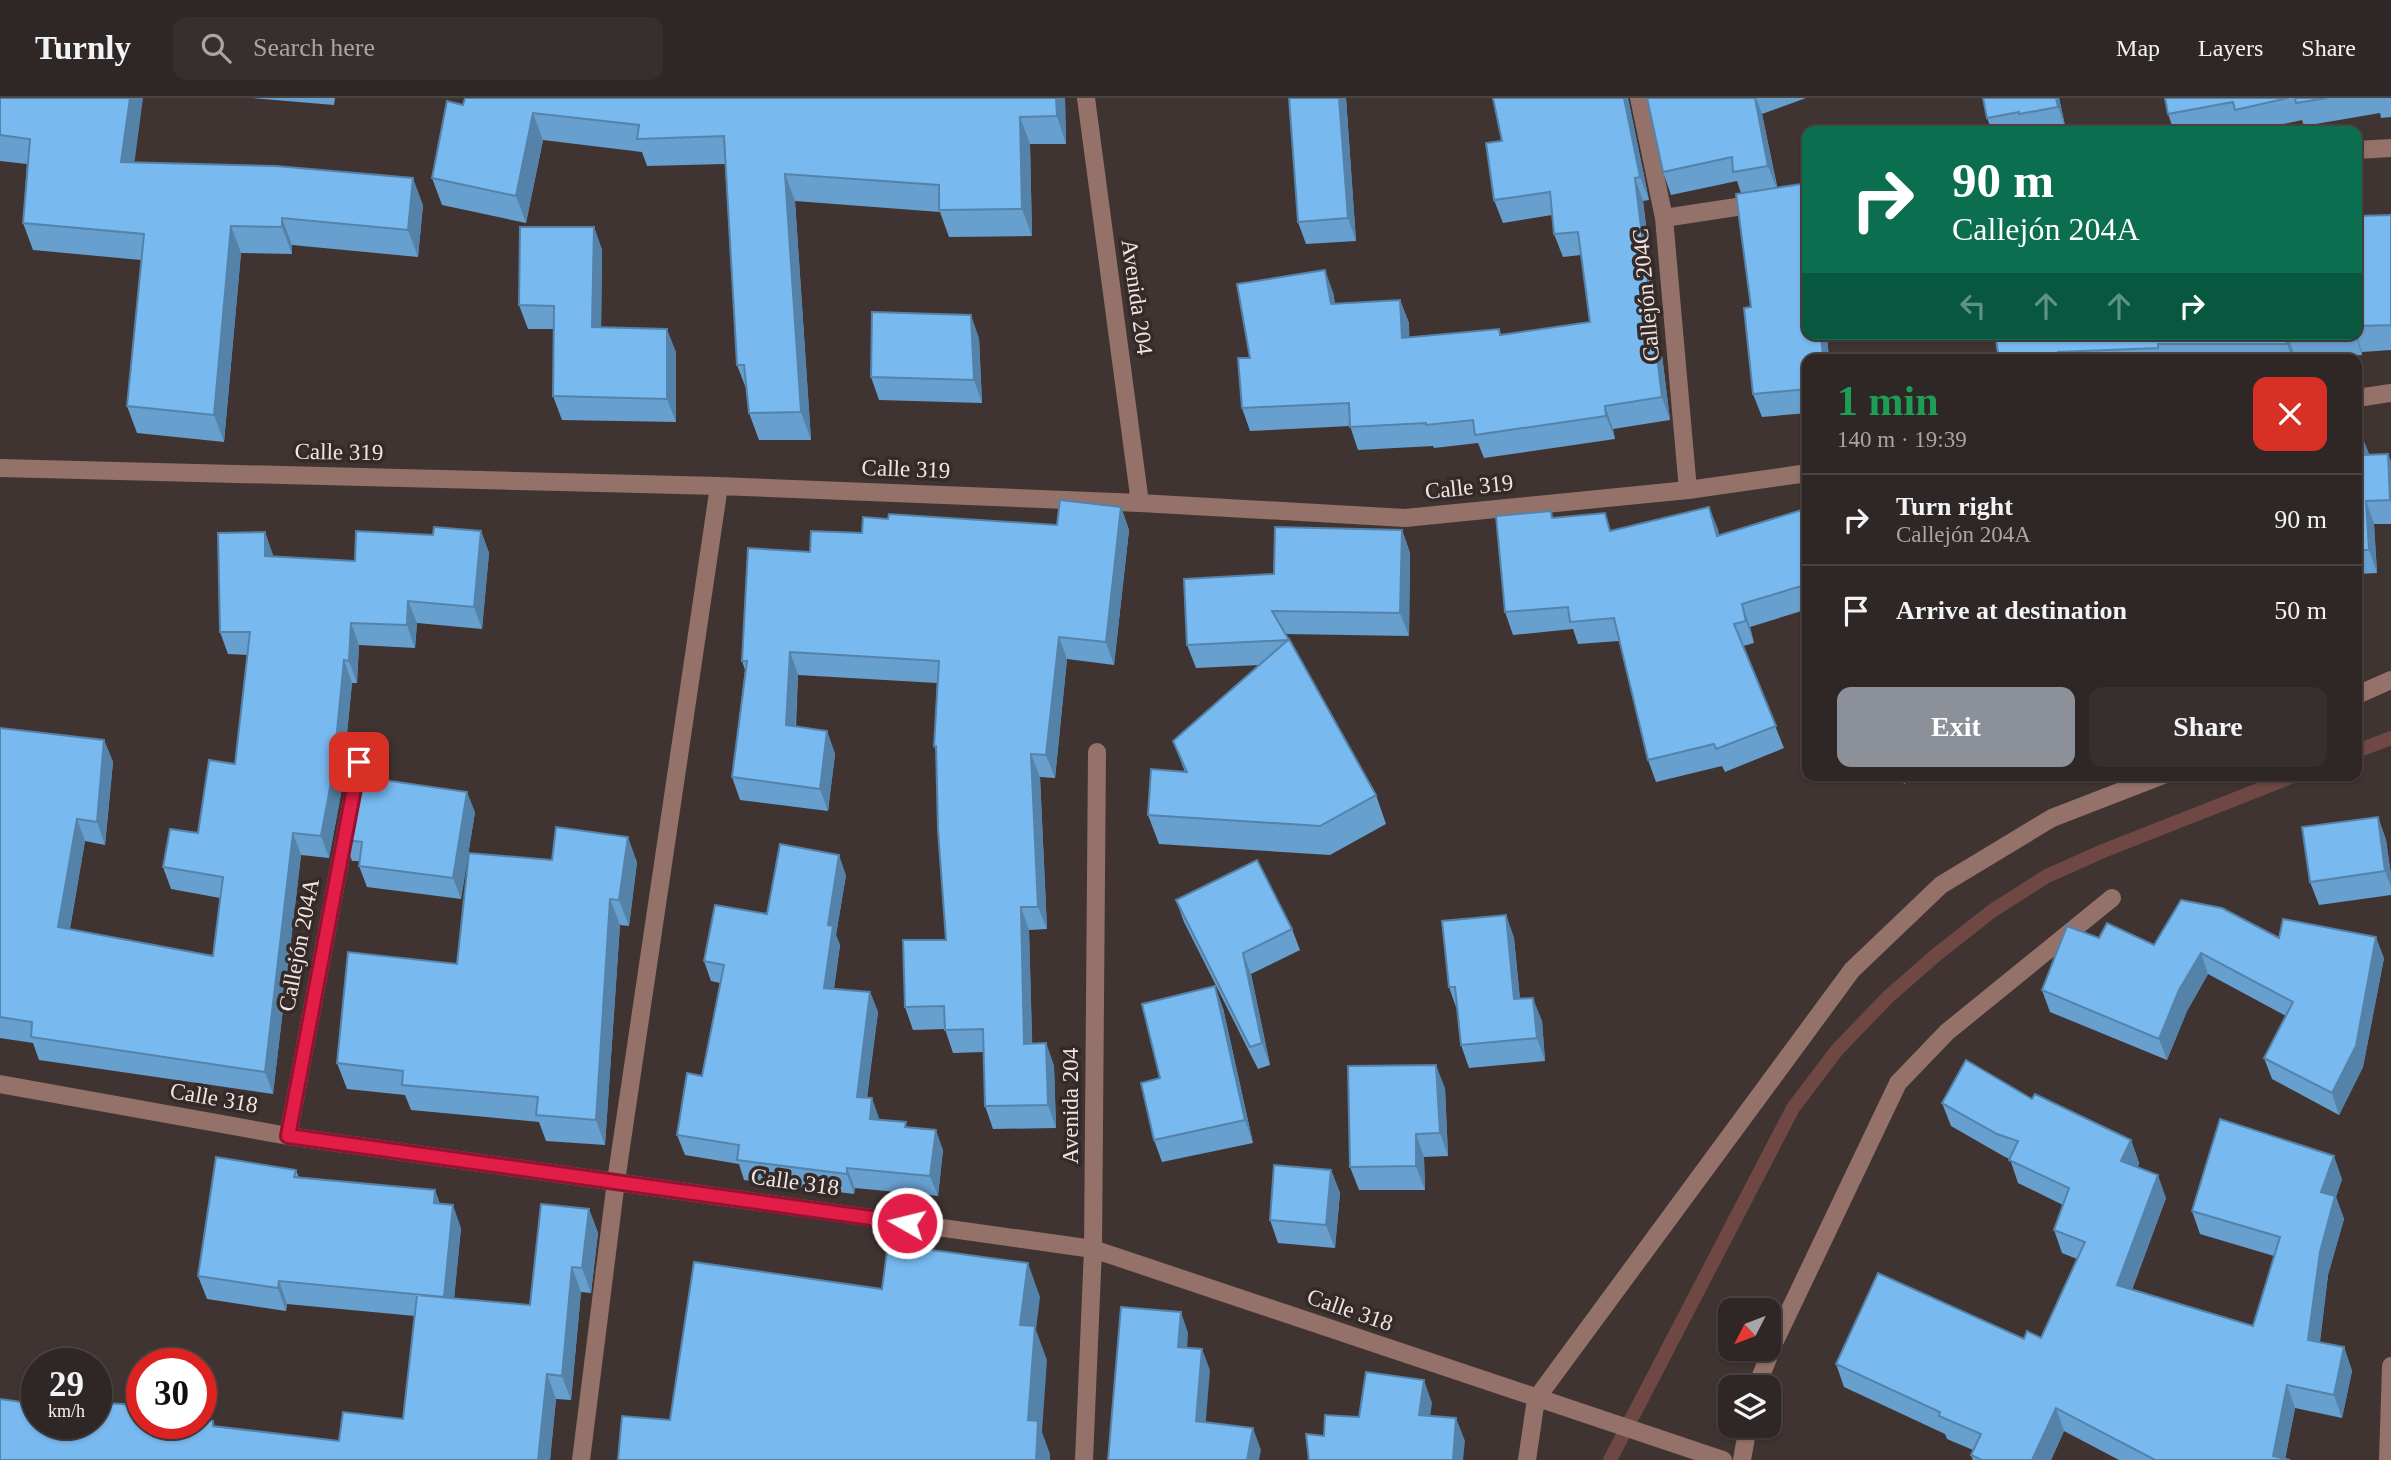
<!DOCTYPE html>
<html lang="en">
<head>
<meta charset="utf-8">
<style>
  body { margin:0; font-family:Georgia,serif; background:#372f2d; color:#f1f3f6; height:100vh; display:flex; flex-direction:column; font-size:26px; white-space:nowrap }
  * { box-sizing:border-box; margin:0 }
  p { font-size:23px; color:#a7a5a7 }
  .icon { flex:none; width:38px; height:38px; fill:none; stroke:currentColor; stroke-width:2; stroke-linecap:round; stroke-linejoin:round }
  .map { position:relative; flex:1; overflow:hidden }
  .drawer { position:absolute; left:1802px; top:256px; width:560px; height:427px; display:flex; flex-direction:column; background:#2f2725; border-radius:14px; box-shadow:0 2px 5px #0004,0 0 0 2px #4a4442 }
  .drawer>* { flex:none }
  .banner { position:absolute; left:1802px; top:28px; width:560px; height:214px; border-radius:14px; box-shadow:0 2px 5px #0004,0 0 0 2px #4a4442; background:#0b6e4f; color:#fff; overflow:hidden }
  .needle { width:46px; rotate:228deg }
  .fabs { position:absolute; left:1718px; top:1200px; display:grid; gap:14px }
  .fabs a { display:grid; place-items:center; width:63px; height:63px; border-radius:14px; background:#2f2725; box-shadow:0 2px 5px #0004,0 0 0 2px #4a4442; font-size:35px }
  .speed { position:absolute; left:21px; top:1250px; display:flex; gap:14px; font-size:35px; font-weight:700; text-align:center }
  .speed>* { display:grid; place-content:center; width:91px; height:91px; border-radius:50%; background:#2f2725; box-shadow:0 2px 5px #0004,0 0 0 2px #4a4442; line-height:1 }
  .speed small { font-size:18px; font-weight:400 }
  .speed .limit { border:10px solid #d22; background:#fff; color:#111 }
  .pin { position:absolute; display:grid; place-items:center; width:60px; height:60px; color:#fff; margin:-30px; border-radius:14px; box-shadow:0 4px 10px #0006 }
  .me { position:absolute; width:77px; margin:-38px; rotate:278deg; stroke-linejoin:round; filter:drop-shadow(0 0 5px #0008) }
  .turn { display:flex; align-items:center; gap:24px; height:147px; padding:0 35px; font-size:32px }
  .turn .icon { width:91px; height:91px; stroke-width:2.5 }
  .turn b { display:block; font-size:49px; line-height:60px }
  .lanes { display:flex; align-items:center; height:66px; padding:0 35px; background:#0003; justify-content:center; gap:35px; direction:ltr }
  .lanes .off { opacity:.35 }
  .round { display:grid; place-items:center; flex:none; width:74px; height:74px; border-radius:14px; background:#372f2d }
  .headline { display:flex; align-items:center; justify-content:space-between; height:119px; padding:0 35px }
  h1 { font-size:42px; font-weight:600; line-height:52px; color:#1e9e55 }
  .action { display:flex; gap:14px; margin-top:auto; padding:14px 35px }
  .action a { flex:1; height:80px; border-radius:14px; background:#8c9099; color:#fff; font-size:28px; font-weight:600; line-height:80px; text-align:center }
  .action a+a { background:#372f2d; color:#f1f3f6 }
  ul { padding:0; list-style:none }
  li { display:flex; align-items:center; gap:21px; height:91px; padding:0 35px; border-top:2px solid #4a4442 }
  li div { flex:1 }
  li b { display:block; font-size:26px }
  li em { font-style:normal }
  header { display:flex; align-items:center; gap:42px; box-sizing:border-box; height:98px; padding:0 35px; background:#2f2725; border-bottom:2px solid #4a4442 }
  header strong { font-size:33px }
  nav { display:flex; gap:38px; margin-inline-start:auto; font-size:24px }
  .search { width:490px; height:63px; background:#372f2d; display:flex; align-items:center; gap:18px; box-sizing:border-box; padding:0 24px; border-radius:14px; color:#a7a5a7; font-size:26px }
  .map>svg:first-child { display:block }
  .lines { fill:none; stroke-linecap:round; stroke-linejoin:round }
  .stream { stroke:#6f4844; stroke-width:14 }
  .minor { stroke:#947169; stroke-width:18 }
  .wall { fill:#679fce }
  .shaded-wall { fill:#5482a8 }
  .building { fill:#78b9f0; stroke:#5482a8; stroke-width:2 }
  .route-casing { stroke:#92132f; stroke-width:18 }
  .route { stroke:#e11d48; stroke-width:12 }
  .labels { text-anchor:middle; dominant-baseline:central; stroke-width:7; stroke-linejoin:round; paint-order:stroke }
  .street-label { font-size:23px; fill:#eee6e4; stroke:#352a27 }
</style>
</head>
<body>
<header>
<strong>Turnly</strong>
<div class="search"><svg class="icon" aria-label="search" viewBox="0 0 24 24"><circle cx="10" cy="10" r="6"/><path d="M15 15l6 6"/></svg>Search here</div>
<nav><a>Map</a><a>Layers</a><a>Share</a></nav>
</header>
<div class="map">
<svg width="2391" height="1362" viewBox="0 0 2391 1362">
  <rect width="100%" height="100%" fill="#3f3431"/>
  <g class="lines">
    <path class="stream" d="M2357,653L2391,640
      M1610,1362L1793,1010L1837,952L1888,899L1936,857L1992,813L2047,778L2103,753L2296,677"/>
    <path class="minor" d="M1086,0L1140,405
      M1639,0L1664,120L1688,392
      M2357,52L2391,50
      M1664,120L1808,98
      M2357,300L2391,295
      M0,370L719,388L1140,405L1405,420L1688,392L1808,375
      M2357,597L2391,582
      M0,986L288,1038L1093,1151L1723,1362
      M288,1038L359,664
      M1756,1290L1775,1243L1898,985L1947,934L2112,800
      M581,1362L616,1083L719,388
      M1084,1362L1093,1151L1097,654
      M1527,1362L1536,1301L1852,872L1941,787L2052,720L2163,677
      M1742,1362L1748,1328
      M2388,1362L2391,1268"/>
  </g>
  <path class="wall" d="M0,0L135,64L423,107L418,159L292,147V156L241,155L224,344L137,335L127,308L141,162L33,152L23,125L27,66L0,63Z
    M252,0H335L334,7Z
    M1065,0L1066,46H1030L1032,138L949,139L940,114L795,103L811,342H759L749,315L747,293L737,267L725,66L647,68L642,54L543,42L526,125L442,107L432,80L463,7Z
    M1346,0L1356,143L1306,146L1298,124Z
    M1493,0H1628L1649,102L1643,103L1670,322L1613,331L1615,341L1484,360L1478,345L1434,350L1433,348L1358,352L1350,328L1250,333L1242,310L1250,260L1333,194L1335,206L1400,202L1409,225V239L1499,231L1501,237L1590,224L1581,157L1563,159L1554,136L1552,117L1503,125L1494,102L1502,43Z
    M1647,0H1806L1762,16L1808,236H1870L1827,238L1829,261H1808V315L1762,319L1753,296L1751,209L1741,95L1737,83L1671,97L1663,74Z
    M1983,0H2059L2066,32L2060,33H1992L1987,20Z
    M2165,0H2391V19L2381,20L2380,15L2304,28L2302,22L2250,33H2243L2240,27L2207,33H2174L2168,16Z
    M2391,117V252L2362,254V257L2308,261H1999L1995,236H2357V118Z
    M594,129L602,152L601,230L676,254V324L562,322L553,298L554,231H528L519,207Z
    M979,240L982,305L879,302L871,279Z
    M2357,336H2361L2369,356H2388L2391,364V426H2374L2377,475L2357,476Z
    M1121,409L1129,432L1114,567L1067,561L1055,680L1040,679L1047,831L1029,832L1032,946L1046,945L1054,968L1056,1030L993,1031L985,1008L984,954L953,955L945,931L913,932L905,909L946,842L936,654L934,648L937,585L798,577L796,629L827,633L835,656L828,713L740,702L732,679L745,572L742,563L810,454L862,435L1057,427Z
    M1709,409L1719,438L1808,410V511L1750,529L1754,545L1743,548L1784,650L1725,674L1722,668L1656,684L1648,662L1619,543L1578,546L1573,531L1513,537L1505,514L1551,413L1553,420L1612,433Z
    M1402,432L1410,455L1409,538L1285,536L1376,697L1386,726L1330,757L1159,746L1148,717L1185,674L1173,643L1260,567L1196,570L1187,547L1274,476Z
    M481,433L489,455L482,531L417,525L415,550L359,547L357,585H352L341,696L329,760L301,757L273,996L39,962L33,945L0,940V630L104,642L113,664L105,747L85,743L70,831L213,858L220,800L171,791L163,769L198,735L235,666L248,557L228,556L220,534L265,434L273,458L355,463L433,437Z
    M1899,677H1920L1904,686Z
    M475,714L461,801L367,789L359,768L360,763H352L344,742Z
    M2378,719L2386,742L2391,777V797L2319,807L2310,784Z
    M552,762L637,764L629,828L620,827L605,1047L546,1043L539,1024L411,1012L405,997L347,991L337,965L457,866Z
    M846,777L836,837L840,847L834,891L870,894L878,914L867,1000L879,1022L907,1029L943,1052L938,1098L855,1090L854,1096L744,1082L739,1066L685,1057L677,1037L702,978L720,885L711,883L704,863L767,816Z
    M1176,802L1292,831L1300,852L1251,876L1270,967L1258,971L1184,824Z
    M1506,817L1514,840L1520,901L1542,923L1545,963L1469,970L1461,947L1457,912L1449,889Z
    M2099,840L2154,847L2279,840L2384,860L2363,969L2339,1017L2272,981L2264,960L2286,918L2208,876L2187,913L2167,962L2050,914L2042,892Z
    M1223,910L1253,1045L1162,1064L1154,1042L1160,980Z
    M1445,990L1448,1058L1424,1059L1425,1092H1359L1350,1069Z
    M2032,1001L2131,1042L2139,1065L2138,1069L2166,1100L2132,1192L2253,1228L2274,1158L2200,1136L2192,1113L2342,1081L2336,1099L2344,1121L2328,1177L2320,1244L2344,1249L2352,1273L2342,1320L2295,1310L2285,1361L2290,1362H2119L2064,1333L2051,1362H1973L1971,1357L1973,1352L1947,1341L1945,1336L1844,1289L1836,1266L2024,1241L2041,1240L2077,1161L2062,1155L2054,1132L2063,1107L2018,1085L2010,1061L2005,1059L1951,1028L1942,1005Z
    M296,1072L299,1080L435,1092L440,1106L461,1130L454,1200L530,1207L589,1111L598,1135L591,1195L581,1194L571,1302L556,1301L550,1362H0L29,1305L213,1323L215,1329L339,1343L403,1321L415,1218L287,1206L286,1213L207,1201L198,1178Z
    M1331,1072L1340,1095L1335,1150L1278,1145L1270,1122Z"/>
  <path class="shaded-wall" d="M130,0H143L131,91L121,64Z
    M1056,0H1065L1066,46L1057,18Z
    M1339,0H1346L1356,143L1348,120Z
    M1624,0H1628L1649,102L1640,79Z
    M1755,0H1756L1762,16L1777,91L1768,68Z
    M2056,0H2059L2066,32L2058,9Z
    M533,15L543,42L526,125L516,98Z
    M1020,19L1030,46L1032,138L1022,111Z
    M785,76L795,103L811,342L801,314Z
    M413,80L423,107L418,159L408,132Z
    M1635,80L1643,103L1670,322L1662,299Z
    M282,120L292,147V156L282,129Z
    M231,128L241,155L224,344L214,317Z
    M594,129L602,152L601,253L592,229Z
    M1325,172L1333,194L1339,229L1331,206Z
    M1400,202L1409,225L1410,263L1402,240Z
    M971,217L979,240L982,305L974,282Z
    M667,231L676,254V324L667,301Z
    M1821,236H1826L1827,238L1829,261H1823Z
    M2287,236L2296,261H2292L2287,246Z
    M2355,236H2356L2362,254V257Z
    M1605,308L1613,331L1615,341L1606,318Z
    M2361,336L2370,359L2363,357Z
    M2388,356L2391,364V406L2390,402Z
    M2366,403L2374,426L2377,475L2369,452Z
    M1121,409L1129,432L1114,567L1106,544Z
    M1709,409L1718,431L1725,461L1717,438Z
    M1402,432L1410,455L1409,538L1400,515Z
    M481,433L489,455L482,531L474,509Z
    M265,434L273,457V480L265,458Z
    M408,503L417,525L415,550L407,527Z
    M1742,506L1750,529L1754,545L1746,523Z
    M351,525L359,547L357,585L349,563Z
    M1059,539L1067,561L1055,680L1046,657Z
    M790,554L798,577L794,650L786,627Z
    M344,562L352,585L341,696L329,760L321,738Z
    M827,633L835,656L828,713L820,691Z
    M104,642L113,664L105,747L97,724Z
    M1031,656L1040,679L1047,831L1038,809Z
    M467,694L475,714L461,801L453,780Z
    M2378,719L2386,742L2391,777V789L2385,773Z
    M77,721L85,743L66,851L58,829Z
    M293,735L301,757L273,996L265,974Z
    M628,739L637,764L629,828L619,802Z
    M839,757L846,777L836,837L840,847L831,910L824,890L828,827Z
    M610,801L620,827L605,1047L596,1022Z
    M1021,809L1029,832L1033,969L1024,946Z
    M1506,817L1514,840L1522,924L1514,901Z
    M2376,839L2384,860L2363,969L2339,1017L2332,995Z
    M1243,855L1251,876L1270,967L1262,945Z
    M2201,855L2208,876L2187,913L2167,962L2159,941L2179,892Z
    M1215,888L1223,910L1253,1045L1245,1022Z
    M870,894L878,914L864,1019L857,999Z
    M1533,900L1542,923L1545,963L1537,940Z
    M1046,945L1054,968L1056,1030L1048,1007Z
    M1436,967L1445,990L1448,1058L1440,1035Z
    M872,1000L879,1020L877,1041L870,1021Z
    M936,1032L943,1052L938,1098L930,1078Z
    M1416,1036L1424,1059L1425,1092L1416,1068Z
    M2131,1042L2139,1065L2130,1086L2121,1063Z
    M2334,1058L2342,1081L2336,1099L2344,1121L2328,1177L2317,1265L2308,1242L2321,1094Z
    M847,1070L855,1090L854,1096L847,1076Z
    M1331,1072L1340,1095L1335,1150L1326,1127Z
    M2158,1077L2166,1100L2125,1210L2117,1187Z
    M435,1092L443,1115L434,1105Z
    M453,1107L461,1130L452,1222L444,1199Z
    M589,1111L598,1135L591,1195L582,1170Z
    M1028,1165L1040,1199L1036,1232L1047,1262L1042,1334L1050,1356V1362H1036L1028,1322L1020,1227Z
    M572,1169L581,1194L571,1302L562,1278Z
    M279,1183L287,1206L286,1213L278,1190Z
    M1181,1214L1188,1235L1186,1270L1178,1249Z
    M2344,1249L2352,1273L2342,1320L2334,1297Z
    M1202,1251L1210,1272L1204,1345L1196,1323Z
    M547,1276L556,1301L550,1362H538Z
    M1424,1282L1432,1305L1427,1340L1419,1317Z
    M2287,1287L2295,1310L2285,1362L2273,1358Z
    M2056,1310L2064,1333L2051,1362H2032Z
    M1456,1320L1465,1343L1463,1362H1453Z
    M1253,1330L1261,1352L1259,1362H1247Z"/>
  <path class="building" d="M0,0H130L121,64L276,68L413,80L408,132L282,120V129L231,128L214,317L127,308L144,136L23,125L30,41L0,37Z
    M465,0H1056L1057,18L1020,19L1022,111L939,112V87L785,76L801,314L749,315L744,267H737L724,38L637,41L639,27L533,15L516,98L432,80L447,3L463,7Z
    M1289,0H1339L1348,120L1298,124Z
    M1493,0H1624L1640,79L1635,80L1662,299L1605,308L1606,318L1475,337L1473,322L1426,327V325L1350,329L1349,305L1242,310L1238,260H1250L1237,186L1325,172L1331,206L1400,202L1402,240L1499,231L1500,237L1590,224L1578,134L1554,136L1550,94L1494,102L1486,45L1502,43Z
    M1647,0H1755L1768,68L1733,74L1732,59L1663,74Z
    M1983,0H2056L2058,9L2019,16V14L1987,20Z
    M2165,0H2288L2235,12L2233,4L2168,16Z
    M2295,0H2327L2296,5Z
    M1808,80V236H1821L1823,261H1808V291L1753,296L1744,210L1751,209L1736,96L1801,86Z
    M2391,117V227L2357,228V118Z
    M520,129H594L592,229L667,231V301L553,298L554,208L519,207Z
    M872,214L971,217L974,282L871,279Z
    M1995,236H2290H2287V246H2158V250L2058,254L2059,261H1999Z
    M2357,336H2361L2363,357L2388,356L2390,402L2366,403L2369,452H2357Z
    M1060,402L1121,409L1106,544L1059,539L1046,657L1031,656L1038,809H1021L1024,946L1046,945L1048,1007L985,1008L983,931L945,932L944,908L905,909L903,842H946L938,732L936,648H934L939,563L790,554L786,627L827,633L820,691L732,679L747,563H742L748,450L810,454L811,433L862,435L863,419L888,421L889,416L1057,427Z
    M1709,409L1717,438L1808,410V486L1742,506L1746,523L1734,526L1776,628L1716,651L1714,646L1648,662L1614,520L1570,524L1568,509L1505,514L1496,418L1551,413L1552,420L1605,415L1610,433Z
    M434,429L481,433L474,509L408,503L407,527L351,525L349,563L344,562L333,674L321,738L293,735L265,974L31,939L32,924L0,919V630L104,642L97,724L77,721L58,829L213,858L223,779L163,769L170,731L198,735L209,662L235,666L250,534H220L218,435L265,434V458L355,463L356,433L433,437Z
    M1275,429L1402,432L1400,515L1272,513L1289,542L1187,547L1184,481L1274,476Z
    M1289,541L1376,697L1320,728L1148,717L1151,671L1187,674L1173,643Z
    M356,678L467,694L453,780L359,768L362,744L344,742Z
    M2378,719L2385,773L2310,784L2302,729Z
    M556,729L628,739L619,802L610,801L596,1022L536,1017L538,999L402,987L403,973L337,965L348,854L457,866L469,755L552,762Z
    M780,746L839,757L828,827L833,828L824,890L870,894L857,999L872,1000L870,1021L906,1024L905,1029L936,1032L930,1078L847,1070V1076L737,1062L739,1047L677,1037L687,975L702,978L724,867L704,863L715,807L767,816Z
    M1257,762L1292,831L1243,855L1262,945L1250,949L1176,802Z
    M2181,802L2222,810L2279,840L2283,821L2376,839L2356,948L2332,995L2264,960L2293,904L2201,855L2179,892L2159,941L2042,892L2067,828L2099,840L2107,825L2154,847Z
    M1506,817L1514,901L1533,900L1537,940L1461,947L1455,889H1449L1442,823Z
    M1215,888L1245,1022L1154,1042L1141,985L1160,980L1142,906Z
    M1966,962L2032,1001L2035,996L2131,1042L2121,1063L2158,1077L2117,1187L2253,1228L2280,1139L2192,1113L2220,1021L2334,1058L2321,1094L2335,1098L2320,1154L2308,1242L2344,1249L2334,1297L2287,1287L2273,1358L2290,1362H2155L2056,1310L2032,1362H1982L1971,1357L1981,1336L1939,1318L1940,1314L1836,1266L1878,1175L2024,1241L2027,1233L2041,1240L2085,1144L2054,1132L2069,1090L2009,1062L2018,1043L1997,1036L1942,1005Z
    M1436,967L1440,1035L1416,1036V1068L1350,1069L1348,968Z
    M216,1059L296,1072L294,1079L435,1092L434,1105L453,1107L444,1199L279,1183L278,1190L198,1178Z
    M1274,1067L1331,1072L1326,1127L1270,1122Z
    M541,1106L589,1111L582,1170L572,1169L562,1278L547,1276L538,1362H0V1301L29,1305L30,1298L37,1299V1325H96V1304L133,1307L132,1315L142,1316V1325H201V1322L213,1323V1328L339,1343L343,1314L403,1321L417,1197L530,1207Z
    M888,1146L1028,1165L1020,1227L1035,1228L1028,1322L1038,1323L1036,1362H618L622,1318L670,1322L694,1164L882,1191Z
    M1121,1209L1181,1214L1178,1249L1202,1251L1196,1323L1253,1330L1247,1362H1108Z
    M1366,1274L1424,1282L1419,1317L1456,1320L1453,1362H1309L1306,1336L1324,1338L1325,1317L1359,1319Z"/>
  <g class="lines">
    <g class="route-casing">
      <path id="route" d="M359,664L288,1038L907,1125"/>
    </g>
    <use href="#route" class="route"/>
  </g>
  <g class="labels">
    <g class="street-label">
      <text transform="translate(1646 197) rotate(-95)">Callejón 204C</text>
      <text transform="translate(1137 199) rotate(82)">Avenida 204</text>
      <text transform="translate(339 354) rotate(1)">Calle 319</text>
      <text transform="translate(906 371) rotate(2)">Calle 319</text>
      <text transform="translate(1469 389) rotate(-6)">Calle 319</text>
      <text transform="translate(299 847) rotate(-79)">Callejón 204A</text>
      <text transform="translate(214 1000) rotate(10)">Calle 318</text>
      <text transform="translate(1070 1008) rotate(-90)">Avenida 204</text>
      <text transform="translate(795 1084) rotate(8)">Calle 318</text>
      <text transform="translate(1350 1212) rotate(19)">Calle 318</text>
    </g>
  </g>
</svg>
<div class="fabs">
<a><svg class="needle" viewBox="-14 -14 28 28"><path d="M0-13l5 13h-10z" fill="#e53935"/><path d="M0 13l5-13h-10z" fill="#a7a5a7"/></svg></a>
<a><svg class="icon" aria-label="layers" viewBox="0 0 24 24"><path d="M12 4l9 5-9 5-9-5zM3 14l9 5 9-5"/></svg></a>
</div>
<div class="speed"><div>29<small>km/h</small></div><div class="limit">30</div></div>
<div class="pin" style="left:359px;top:664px;background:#d93025"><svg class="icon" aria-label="arrive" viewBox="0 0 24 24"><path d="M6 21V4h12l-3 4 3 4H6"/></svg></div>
<svg class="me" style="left:907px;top:1125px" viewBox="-20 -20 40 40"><circle r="17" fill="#e11d48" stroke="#fff" stroke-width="3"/><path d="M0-11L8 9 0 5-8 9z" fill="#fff"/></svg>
<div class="banner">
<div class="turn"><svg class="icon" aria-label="right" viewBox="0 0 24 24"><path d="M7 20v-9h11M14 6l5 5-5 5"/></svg><div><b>90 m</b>Callejón 204A</div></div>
<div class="lanes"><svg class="icon off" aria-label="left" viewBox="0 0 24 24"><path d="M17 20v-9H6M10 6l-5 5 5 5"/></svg><svg class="icon off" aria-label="ahead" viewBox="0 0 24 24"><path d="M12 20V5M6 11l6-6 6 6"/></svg><svg class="icon off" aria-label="ahead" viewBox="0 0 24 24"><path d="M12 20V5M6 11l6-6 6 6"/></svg><svg class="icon" aria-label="right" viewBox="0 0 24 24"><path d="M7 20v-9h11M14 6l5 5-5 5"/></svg></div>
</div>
<section class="drawer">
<div class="headline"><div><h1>1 min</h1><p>140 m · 19:39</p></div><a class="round" style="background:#d93025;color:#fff"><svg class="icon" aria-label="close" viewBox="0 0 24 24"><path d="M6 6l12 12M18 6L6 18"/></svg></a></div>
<ul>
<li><svg class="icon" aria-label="right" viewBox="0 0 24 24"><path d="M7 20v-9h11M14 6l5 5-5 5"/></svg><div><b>Turn right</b><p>Callejón 204A</p></div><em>90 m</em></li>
<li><svg class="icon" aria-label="arrive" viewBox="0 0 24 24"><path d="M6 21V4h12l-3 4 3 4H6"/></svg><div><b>Arrive at destination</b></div><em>50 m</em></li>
</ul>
<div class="action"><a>Exit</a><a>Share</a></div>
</section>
</div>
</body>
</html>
